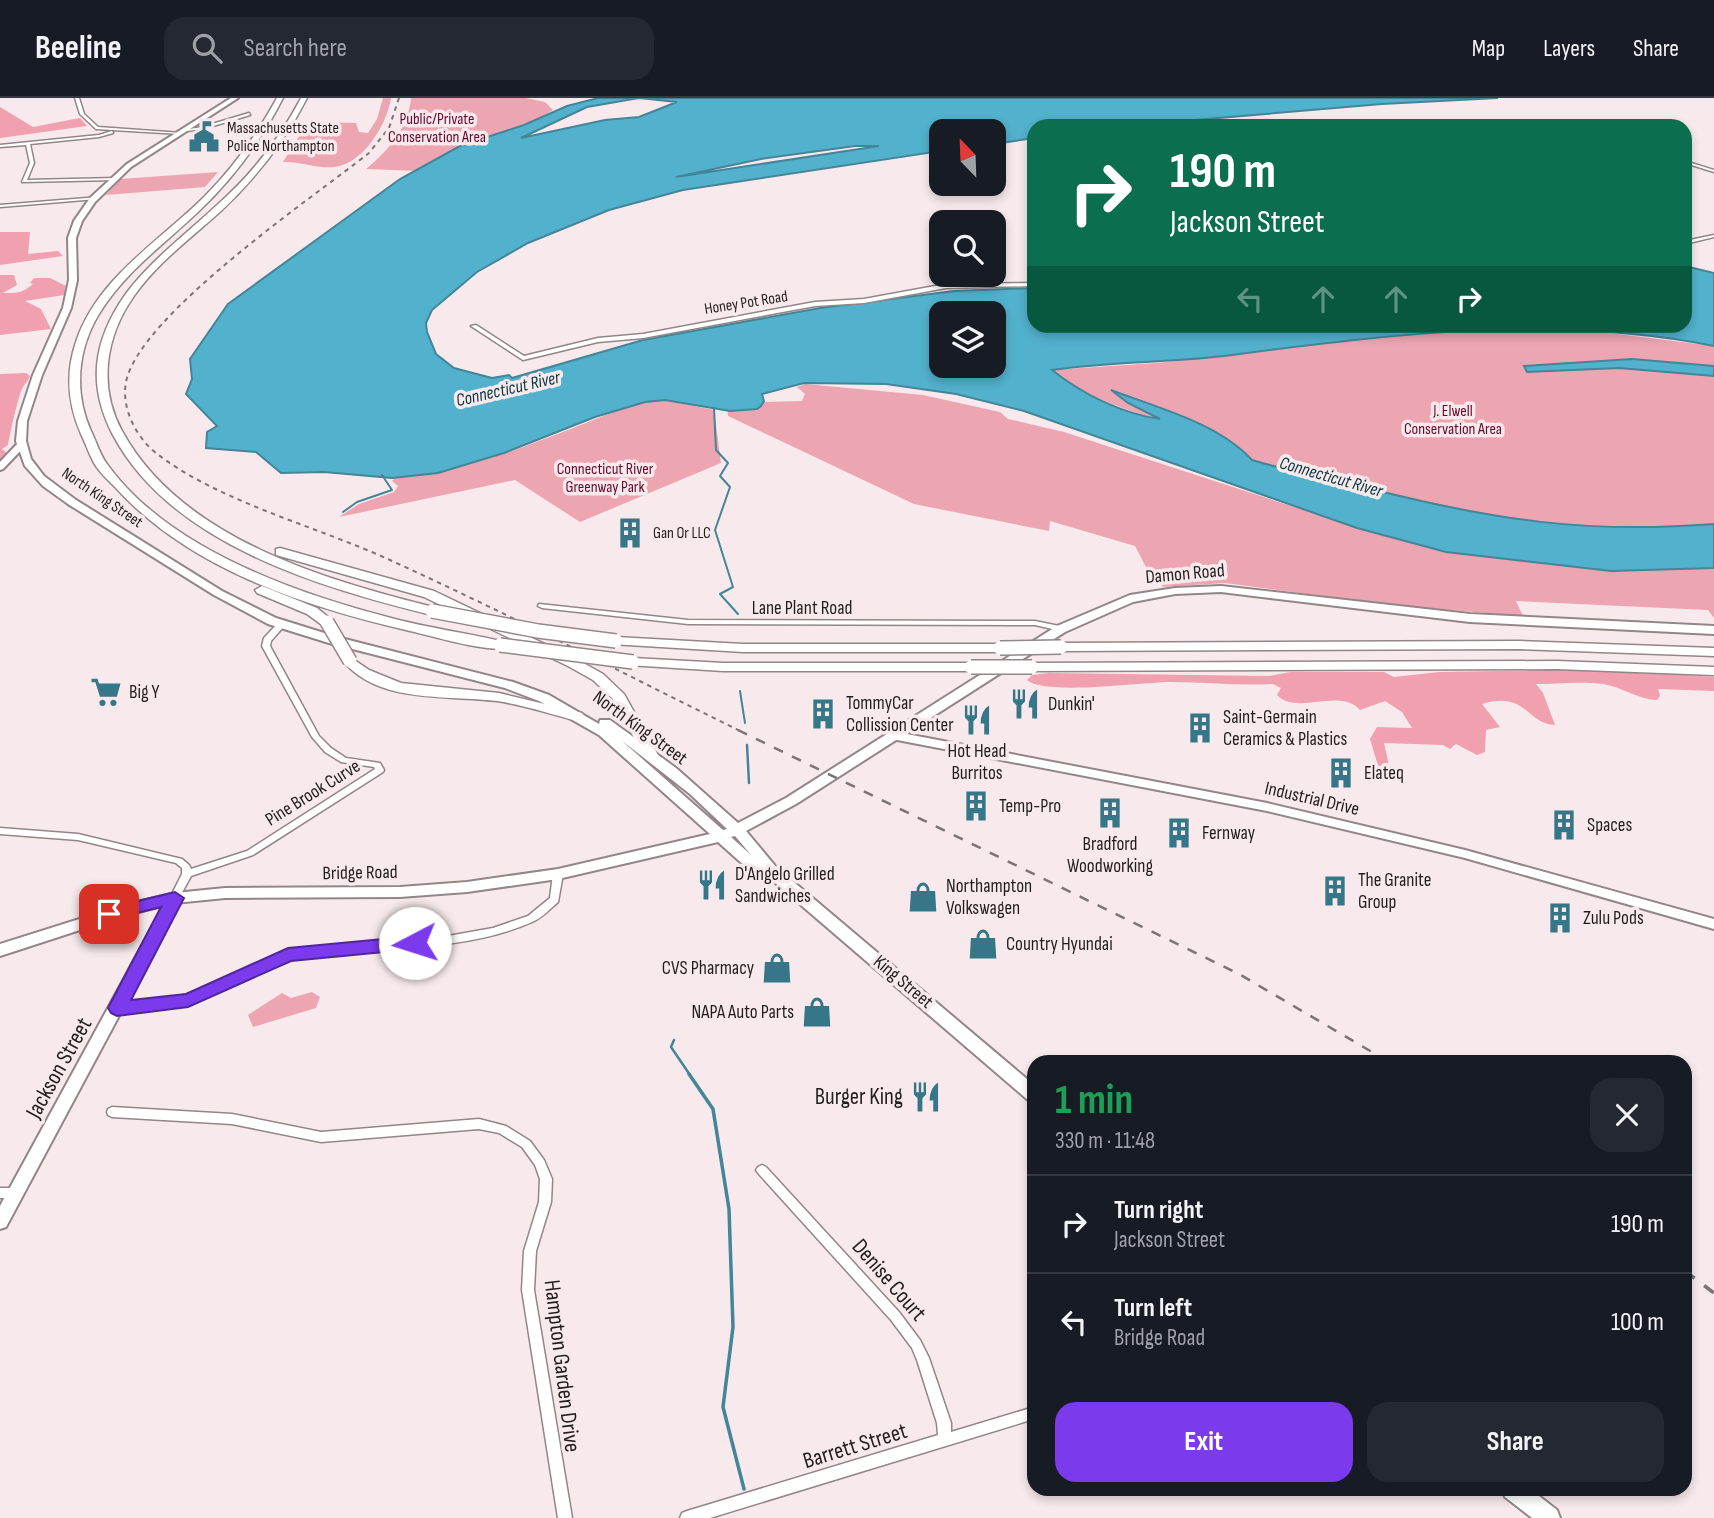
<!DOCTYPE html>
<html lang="en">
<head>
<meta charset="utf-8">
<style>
  body { margin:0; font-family:"Sofia Sans Condensed",sans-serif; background:#242831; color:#f1f3f6; height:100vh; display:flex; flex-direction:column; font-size:26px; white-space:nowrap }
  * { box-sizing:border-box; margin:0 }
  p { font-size:23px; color:#9ea1a6 }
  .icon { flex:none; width:38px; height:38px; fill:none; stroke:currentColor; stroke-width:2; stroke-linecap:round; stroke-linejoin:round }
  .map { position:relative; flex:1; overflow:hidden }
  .panel { position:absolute; left:1027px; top:957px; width:665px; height:441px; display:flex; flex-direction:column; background:#171b24; border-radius:21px; box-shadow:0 4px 10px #0003 }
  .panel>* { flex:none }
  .top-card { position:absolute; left:1027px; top:21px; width:665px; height:214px; border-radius:21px; box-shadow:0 4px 10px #0003; background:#0b6e4f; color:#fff; overflow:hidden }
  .needle { width:46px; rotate:337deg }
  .buttons { position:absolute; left:929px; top:21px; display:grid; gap:14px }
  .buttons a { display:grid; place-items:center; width:77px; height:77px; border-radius:14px; background:#171b24; box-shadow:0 4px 10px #0003; font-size:35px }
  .pin { position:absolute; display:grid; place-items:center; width:60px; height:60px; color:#fff; margin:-30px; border-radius:14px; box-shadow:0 4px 10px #0006 }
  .me { position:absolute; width:77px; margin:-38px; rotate:265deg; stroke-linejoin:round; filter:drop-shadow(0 0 5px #0008) }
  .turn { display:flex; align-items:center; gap:24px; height:147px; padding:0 28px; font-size:32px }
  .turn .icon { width:91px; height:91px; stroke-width:2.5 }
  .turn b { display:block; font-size:49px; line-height:60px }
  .lanes { display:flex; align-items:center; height:66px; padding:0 28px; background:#0003; justify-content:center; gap:35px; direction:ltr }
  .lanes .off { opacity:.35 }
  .round { display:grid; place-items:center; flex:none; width:74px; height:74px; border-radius:21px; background:#242831 }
  .overview { display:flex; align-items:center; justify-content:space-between; height:119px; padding:0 28px }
  h1 { font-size:42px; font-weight:700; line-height:52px; color:#1e9e55 }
  .action { display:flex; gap:14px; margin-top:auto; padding:14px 28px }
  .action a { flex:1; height:80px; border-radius:21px; background:#7c3aed; color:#fff; font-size:28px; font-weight:700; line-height:80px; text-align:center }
  .action a+a { background:#242831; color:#f1f3f6 }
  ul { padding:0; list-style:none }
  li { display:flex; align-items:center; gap:21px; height:98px; padding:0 28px; border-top:2px solid #363941 }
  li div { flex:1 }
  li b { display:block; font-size:26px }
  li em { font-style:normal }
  header { display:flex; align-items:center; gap:42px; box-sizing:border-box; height:98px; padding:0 35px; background:#171b24; border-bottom:2px solid #363941 }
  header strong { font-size:33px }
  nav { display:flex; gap:38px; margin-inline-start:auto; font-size:24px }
  .search { width:490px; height:63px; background:#242831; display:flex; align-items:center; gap:18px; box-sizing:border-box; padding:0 24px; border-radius:21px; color:#9ea1a6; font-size:26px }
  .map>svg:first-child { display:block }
  .green { fill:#eda5b2 }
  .forest { fill:#f0a0af }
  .water { fill:#52b1cd; stroke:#448598; stroke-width:2; fill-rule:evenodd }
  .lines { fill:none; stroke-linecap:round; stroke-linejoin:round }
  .stream-far2 { stroke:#448598; stroke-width:2 }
  .stream-far1 { stroke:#448598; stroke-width:2.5 }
  .stream { stroke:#448598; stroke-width:3.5 }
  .street-casing { stroke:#928688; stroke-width:3 }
  .secondary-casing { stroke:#928688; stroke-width:4 }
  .primary-casing { stroke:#928688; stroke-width:4 }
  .highway-casing { stroke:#928688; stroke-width:3 }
  .street { fill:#fff; fill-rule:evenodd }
  .secondary { fill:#fff; fill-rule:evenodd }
  .primary { fill:#fff; fill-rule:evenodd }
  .highway { fill:#fff; fill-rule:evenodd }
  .rail-far2 { stroke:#7c7474; stroke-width:2; stroke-dasharray:4.5 4.5; stroke-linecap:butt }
  .rail-far1 { stroke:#7c7474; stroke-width:2.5; stroke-dasharray:10 10; stroke-linecap:butt }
  .rail { stroke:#7c7474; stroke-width:3.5; stroke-dasharray:12 12; stroke-linecap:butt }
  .highway-bridge-casing { stroke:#928688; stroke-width:16; stroke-linecap:butt }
  .highway-bridge { stroke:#fff; stroke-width:13 }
  .route { fill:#7c3aed; stroke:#51269a; stroke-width:2 }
  .labels { text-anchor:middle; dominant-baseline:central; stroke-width:7; stroke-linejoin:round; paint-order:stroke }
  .far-park-label { font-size:16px; fill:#68072b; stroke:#f8eaec }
  .far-poi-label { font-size:16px; fill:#221e1e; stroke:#f8eaec; text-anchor:start }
  .far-street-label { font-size:16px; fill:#221e1e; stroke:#f8eaec }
  .far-water-label { font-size:18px; font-style:italic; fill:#063540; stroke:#f8eaec }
  .street-label { font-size:19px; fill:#221e1e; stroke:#f8eaec }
  .poi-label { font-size:19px; fill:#221e1e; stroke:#f8eaec; text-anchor:start }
  .near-street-label { font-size:23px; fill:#221e1e; stroke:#f8eaec }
  .near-poi-label { font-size:23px; fill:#221e1e; stroke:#f8eaec; text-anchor:end }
</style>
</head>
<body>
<header>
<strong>Beeline</strong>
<div class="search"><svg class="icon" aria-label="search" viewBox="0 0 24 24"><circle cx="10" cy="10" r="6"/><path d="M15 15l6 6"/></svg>Search here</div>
<nav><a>Map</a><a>Layers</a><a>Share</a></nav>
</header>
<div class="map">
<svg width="1714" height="1420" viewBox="0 0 1714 1420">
  <rect width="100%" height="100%" fill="#f8eaec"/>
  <path class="green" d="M383,0H391C387,26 364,65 335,69C317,71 300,63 283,64L308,24L356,25L359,34L368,35L377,21Z
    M411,0H526L545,4L553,12L531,26L465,47L418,73L366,71C387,54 409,29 411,0Z
    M218,74L205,89L106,97L120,81Z
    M1557,232L1609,235L1714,248V268L1632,261L1525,269L1619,270L1714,278V426C1586,436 1494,422 1371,391C1331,381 1291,374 1252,362C1219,325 1159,311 1114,293L1128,305L1164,322C1123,313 1085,297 1051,272L1156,265L1423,234Z
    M805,286L923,297L1000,314L1008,321L1064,334L1291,408L1522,461L1574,465L1714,464V520L1708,512L1516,503L1523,518L1390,507L1225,485L1163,489L1146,469L1135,448L1050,423L1049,433L914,406L728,318L727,305L802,303L805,296L797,289Z
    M665,302L714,312L721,365L580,424L515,382L339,419L359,406L394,394L398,388L392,383L397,378C455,376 513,353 568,332C600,320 631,304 665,302Z
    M312,894L320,899L316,910L253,929L248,917L282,895L291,900Z"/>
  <path class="forest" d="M0,9L33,29L80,20L87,28L0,40Z
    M0,134H30L28,156L58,153L63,158L0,167Z
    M0,177H14L17,187L3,195C17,195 21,196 33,186L30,185L34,180H50L66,188L64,197L25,203L41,211L51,231L0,237Z
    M0,276L26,275L30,278C28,284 23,287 21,293C17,305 11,330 8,347L2,351L7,355L0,363Z
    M1602,571L1714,579V593L1658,591L1660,598L1657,602C1640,602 1622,589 1603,586C1582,583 1557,586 1536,586L1543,595L1555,627C1527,627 1527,592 1482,606L1500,629L1486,632L1485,654L1477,657L1456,646L1450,651L1443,647L1384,645L1388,663L1387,672L1380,674L1370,641L1377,629L1412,630L1402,614L1385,603L1360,612C1340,589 1297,618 1277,597L1281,590L1273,586C1239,588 1205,584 1171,584C1143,584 1045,598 1027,582L1032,577L1048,575L1270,578L1290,574H1384L1394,579L1439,574Z"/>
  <path class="water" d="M598,0H1498L1382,6L1124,28H1034V40L994,46V33H942L941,53L683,92L609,112L528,145L477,174L432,212L426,225L427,234L436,256L454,270L492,280L509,277L512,280L643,242L820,210L954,193L1034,190V228H1685V168L1714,175V248C1555,216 1391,236 1232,257C1173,265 1111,263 1052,272C1082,296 1123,316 1160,321L1128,305L1111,292C1158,310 1218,325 1252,362C1291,374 1331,381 1371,391C1494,422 1586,436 1714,426V470L1611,473L1446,454L1357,430L1024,313L956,296L886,286L804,285L762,296L764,303L761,308L757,311L730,313L665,302L645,304L595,319L504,355L438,375L392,380L324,374L281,375L256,354L206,350L207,334L217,328L186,296L192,281L190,261L228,206L400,81L460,48L524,27L567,8ZM639,0L677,4L639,19L605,22L521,40L587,9ZM855,48H879L676,79L761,61ZM942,215H994V268H942Z
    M1632,261L1714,268V278L1619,270L1527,274L1524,268Z"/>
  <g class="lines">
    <path class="stream-far2" d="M714,310L716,352L728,365L720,378L730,389L715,432L733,489L720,496L738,516
      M343,414L357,404L392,392L382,377
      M740,593L745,625"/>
    <path class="stream-far1" d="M747,647L749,685
      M674,942L671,949L690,977"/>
    <path class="stream" d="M689,976L713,1011L729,1111L733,1229L723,1309L744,1391"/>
    <g class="street-casing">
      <path id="street" d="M75,0H79L84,16L98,29L182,35L180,36L96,31L80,16Z
        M249,15L250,17L203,31L186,33L184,32L202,29Z
        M112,33L113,35L99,39L30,46L34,65L27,82L117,80L115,82L22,84L30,65L26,47L0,49V47L99,37Z
        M1685,63L1714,72V74L1685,65Z
        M99,99L97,101L0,109V107Z
        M1714,137V139L1685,146V143Z
        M946,186L1034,185V188L946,190L864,205L815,208L643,240L598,244L523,262L471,228L476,227L524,258L598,240L643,236L815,204L864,201Z
        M539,506L688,522L1035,523L1064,529L1065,531L1061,533L1035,527L688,526L542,510L538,508Z
        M278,525H281L285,527L271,543L270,548L319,638L331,650L346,660L380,665L384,672L383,674L253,757L191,778L178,802H172L170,800L182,776V770L176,765L78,742L0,736V730L78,736L182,761L189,767L191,771L247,753L375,671L374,669L341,664L325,654L312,639L262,548L264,540Z
        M558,773L561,774L563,776L558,804C550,811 542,820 532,824C479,848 407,850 349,854C328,856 305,855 285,862C266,868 250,880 233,888C204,902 172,910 140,912C131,913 122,915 113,913L112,910L113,907L117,906L160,902L198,894L222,884L269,860L288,853L313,849L448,838L493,830L528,818L550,800L553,776L555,774Z
        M112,1009L232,1016L321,1034L479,1021L506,1028L530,1043L544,1062L552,1081L551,1104L536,1153L534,1192L572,1420H558L522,1192L524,1153L539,1104L540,1081L535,1067L522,1049L499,1035L479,1031L321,1044L232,1026L112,1019L108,1017L107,1014L108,1011Z
        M762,1067L766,1069L899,1214L920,1242L929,1260L951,1325V1334L1034,1309V1321L710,1420H680L682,1415L687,1413L938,1337L937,1325L917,1262L912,1250L891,1222L758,1075L756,1072L758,1069Z
        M0,1090H16L20,1091L22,1095L20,1099L16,1100H0Z"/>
    </g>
    <g class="secondary-casing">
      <path id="secondary" d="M22,343L26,346L25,348L3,371L0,372V364L19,344Z
        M896,634L1267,705L1465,752L1714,821V831L1465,760L1267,713L892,641L890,638Z
        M175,795L180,797L182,800L6,1129L0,1131V1108L168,800L170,797Z"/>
    </g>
    <g class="primary-casing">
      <path id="primary" d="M231,0H238L131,69L95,104L82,123L76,140L77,182L71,210L42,277L27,323L26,343L31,361L44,378L76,402L222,493L276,520L337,539L513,584L549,597L599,626L600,622H610L676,670L738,725L786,700L1057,528L1130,497L1175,490L1221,488L1470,516L1714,528V536L1470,524L1221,494L1175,496L1133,504L1065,534L796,706L746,733L776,769L1034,987V1004L1028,1002L766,777L746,769L718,744L558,781L467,794L400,799L225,800L175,805L126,817L0,858V846L124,807L175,795L225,790L400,789L467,784L558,771L710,736L599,637L539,603L505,590L329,545L268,526L214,497L68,406L43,388L25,368L16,343L18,323L33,277L63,210L69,182L68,140L74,123L90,100L127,66ZM621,642L690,696L727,731L723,732ZM735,738L751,757L731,739Z
        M1502,1391H1530L1557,1412L1560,1420H1532L1505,1399Z"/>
    </g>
    <g class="highway-casing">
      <path id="highway" d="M277,0H283C261,43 233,81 198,114C163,147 124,175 99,216C77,252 74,295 91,333C96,343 100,357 107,366C167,450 294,495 391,520C428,530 467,535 505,544L507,547L505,550C485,554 428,537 406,532C303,508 188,470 115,389C108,382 99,374 94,365C89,356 86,346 81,336C68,306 65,276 76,244C97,180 160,143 205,98C234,69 257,36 277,0Z
        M301,0H307C285,43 256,80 221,113C191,140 157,165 134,198C105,239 98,289 122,333C181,441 325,482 437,510V516L432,517C319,489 171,446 113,337C87,287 93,243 125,197C150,163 185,137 216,108C251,77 279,42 301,0Z
        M280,450L434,493L578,562L603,576L624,596L658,657L655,660H645L613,601L593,582L568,568L424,499L276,457V451Z
        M262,488L317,510L334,524L332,527H322L307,516L257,495L255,492Z
        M616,539L743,546H1000L1007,550L1000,554H743L611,546L609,543L611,540Z
        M1520,543L1714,550V558L1520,551L1061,553L1054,549L1061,545Z
        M350,559L369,572L401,585L499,595L582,615L584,618L577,623C551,616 524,607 497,603C447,597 379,606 343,563Z
        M633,560L723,565H971L978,569L971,573H723L628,567L626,564L628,561Z
        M1557,563L1714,569V577L1557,571L1032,573L1025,569L1032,565Z"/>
    </g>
    <use href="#street" class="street"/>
    <use href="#secondary" class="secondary"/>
    <use href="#primary" class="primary"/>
    <use href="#highway" class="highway"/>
    <path class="rail-far2" d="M399,0L389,30L369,55C312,100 139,218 126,284C121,310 136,339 156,355C219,404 316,428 390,462C508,516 625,576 742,634"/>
    <path class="rail-far1" d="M738,632L1239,876L1389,964"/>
    <path class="rail" d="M1685,1173L1714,1195"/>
    <g class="highway-bridge-casing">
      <path id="highway-bridge" d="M432,513L538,533L616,543
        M327,524L350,563
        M500,547L633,564
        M1000,550L1061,549
        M971,569H1032"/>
    </g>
    <use href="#highway-bridge" class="highway-bridge"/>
  </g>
  <path class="route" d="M175,794L184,800L131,902L186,896L288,850L415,838L424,845L415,851L291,863L188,909L117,918L111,915L108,910L161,809L109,822L101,816L109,810Z"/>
  <defs>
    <g id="civic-bare" transform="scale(2.415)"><path d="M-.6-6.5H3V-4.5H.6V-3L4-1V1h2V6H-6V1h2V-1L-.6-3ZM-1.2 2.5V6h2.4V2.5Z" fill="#357688" stroke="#f8eaec" stroke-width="2.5" paint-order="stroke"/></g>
    <g id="building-bare" transform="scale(2.415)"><path d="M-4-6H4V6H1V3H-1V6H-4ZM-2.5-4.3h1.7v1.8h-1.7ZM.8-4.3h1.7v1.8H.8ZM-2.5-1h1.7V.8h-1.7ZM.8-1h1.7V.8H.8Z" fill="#357688" stroke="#f8eaec" stroke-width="2.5" paint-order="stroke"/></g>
    <g id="supermarket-bare" transform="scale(2.415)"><path d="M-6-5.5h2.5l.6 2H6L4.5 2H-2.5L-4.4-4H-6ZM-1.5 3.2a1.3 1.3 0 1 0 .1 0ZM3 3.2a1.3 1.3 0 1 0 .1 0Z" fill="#357688" stroke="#f8eaec" stroke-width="2.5" paint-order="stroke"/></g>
    <g id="restaurant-bare" transform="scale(2.415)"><path d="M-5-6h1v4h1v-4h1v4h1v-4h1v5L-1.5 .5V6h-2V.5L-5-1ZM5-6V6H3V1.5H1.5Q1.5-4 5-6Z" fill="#357688" stroke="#f8eaec" stroke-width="2.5" paint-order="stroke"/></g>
    <g id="shop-bare" transform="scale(2.415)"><path d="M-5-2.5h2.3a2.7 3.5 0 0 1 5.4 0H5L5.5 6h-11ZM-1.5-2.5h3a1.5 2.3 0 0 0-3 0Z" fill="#357688" stroke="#f8eaec" stroke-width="2.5" paint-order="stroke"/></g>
  </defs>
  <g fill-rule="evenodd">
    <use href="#civic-bare" x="204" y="39"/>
    <use href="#building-bare" x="630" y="435"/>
    <use href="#supermarket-bare" x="106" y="594"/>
    <use href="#restaurant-bare" x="1025" y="606"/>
    <use href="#building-bare" x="823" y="616"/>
    <use href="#restaurant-bare" x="977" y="622"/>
    <use href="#building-bare" x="1200" y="630"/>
    <use href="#building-bare" x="1341" y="675"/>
    <use href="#building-bare" x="976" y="708"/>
    <use href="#building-bare" x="1110" y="715"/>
    <use href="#building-bare" x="1564" y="727"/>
    <use href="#building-bare" x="1179" y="735"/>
    <use href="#restaurant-bare" x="712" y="787"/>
    <use href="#building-bare" x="1335" y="793"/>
    <use href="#shop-bare" x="923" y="799"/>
    <use href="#building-bare" x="1560" y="820"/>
    <use href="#shop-bare" x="983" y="846"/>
    <use href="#shop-bare" x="777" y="870"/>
    <use href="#shop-bare" x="817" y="914"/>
    <use href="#restaurant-bare" x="926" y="999"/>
  </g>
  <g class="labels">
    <g class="far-park-label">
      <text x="437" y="21">Public/Private<tspan x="437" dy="18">Conservation Area</tspan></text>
      <text x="1453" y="313">J. Elwell<tspan x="1453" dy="18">Conservation Area</tspan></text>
      <text x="605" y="371">Connecticut River<tspan x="605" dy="18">Greenway Park</tspan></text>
    </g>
    <g class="far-poi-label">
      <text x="227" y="30">Massachusetts State<tspan x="227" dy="18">Police Northampton</tspan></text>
      <text x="653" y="435">Gan Or LLC</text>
    </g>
    <g class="far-street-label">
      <text transform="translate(746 205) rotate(-9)">Honey Pot Road</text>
      <text transform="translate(102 400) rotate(34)">North King Street</text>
    </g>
    <g class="far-water-label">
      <text transform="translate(508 291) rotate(-13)">Connecticut River</text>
      <text transform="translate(1331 379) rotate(16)">Connecticut River</text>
    </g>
    <g class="street-label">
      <text transform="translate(1185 476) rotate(-5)">Damon Road</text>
      <text x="802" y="510">Lane Plant Road</text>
      <text transform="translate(640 630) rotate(36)">North King Street</text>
      <text transform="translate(313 695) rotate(-32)">Pine Brook Curve</text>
      <text transform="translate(1312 701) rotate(13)">Industrial Drive</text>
      <text transform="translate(360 775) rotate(-1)">Bridge Road</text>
      <text transform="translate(903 884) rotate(40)">King Street</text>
    </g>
    <g class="poi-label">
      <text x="129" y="594">Big Y</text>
      <text x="846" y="605">TommyCar<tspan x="846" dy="22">Collission Center</tspan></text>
      <text x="1048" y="606">Dunkin'</text>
      <text x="1223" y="619">Saint-Germain<tspan x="1223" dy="22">Ceramics &amp; Plastics</tspan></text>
      <text x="977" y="653" text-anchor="middle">Hot Head<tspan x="977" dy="22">Burritos</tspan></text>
      <text x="1364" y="675">Elateq</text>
      <text x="999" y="708">Temp-Pro</text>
      <text x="1587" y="727">Spaces</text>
      <text x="1202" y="735">Fernway</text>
      <text x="1110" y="746" text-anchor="middle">Bradford<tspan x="1110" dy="22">Woodworking</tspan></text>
      <text x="735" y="776">D'Angelo Grilled<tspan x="735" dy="22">Sandwiches</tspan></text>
      <text x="1358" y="782">The Granite<tspan x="1358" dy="22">Group</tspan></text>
      <text x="946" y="788">Northampton<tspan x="946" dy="22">Volkswagen</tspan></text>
      <text x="1583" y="820">Zulu Pods</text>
      <text x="1006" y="846">Country Hyundai</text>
      <text x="754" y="870" text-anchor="end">CVS Pharmacy</text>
      <text x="794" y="914" text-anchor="end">NAPA Auto Parts</text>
    </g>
    <g class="near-street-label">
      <text transform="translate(59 970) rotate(-61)">Jackson Street</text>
      <text transform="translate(889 1182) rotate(49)">Denise Court</text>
      <text transform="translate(562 1268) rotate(83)">Hampton Garden Drive</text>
      <text transform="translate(855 1348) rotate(-17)">Barrett Street</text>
    </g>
    <g class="near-poi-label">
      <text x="903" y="999">Burger King</text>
    </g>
  </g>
</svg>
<div class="buttons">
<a><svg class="needle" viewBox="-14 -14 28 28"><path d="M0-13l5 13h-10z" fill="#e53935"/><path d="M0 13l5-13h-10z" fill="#9ea1a6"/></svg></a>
<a><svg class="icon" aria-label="search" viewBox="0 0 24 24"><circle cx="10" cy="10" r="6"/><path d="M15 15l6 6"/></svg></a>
<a><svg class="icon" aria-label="layers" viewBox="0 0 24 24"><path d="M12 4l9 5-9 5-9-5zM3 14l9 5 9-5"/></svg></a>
</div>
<div class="pin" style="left:109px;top:816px;background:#d93025"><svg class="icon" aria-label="arrive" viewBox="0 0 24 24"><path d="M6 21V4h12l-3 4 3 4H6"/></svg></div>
<svg class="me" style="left:415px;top:845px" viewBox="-20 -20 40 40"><circle r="19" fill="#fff"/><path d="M0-13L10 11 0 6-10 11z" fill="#7c3aed"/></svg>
<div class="top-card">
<div class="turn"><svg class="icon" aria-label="right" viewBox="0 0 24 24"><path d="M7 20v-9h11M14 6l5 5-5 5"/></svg><div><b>190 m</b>Jackson Street</div></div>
<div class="lanes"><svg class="icon off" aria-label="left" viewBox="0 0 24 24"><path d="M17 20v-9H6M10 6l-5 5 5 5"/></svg><svg class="icon off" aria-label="ahead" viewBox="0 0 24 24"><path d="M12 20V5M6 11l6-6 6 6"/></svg><svg class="icon off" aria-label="ahead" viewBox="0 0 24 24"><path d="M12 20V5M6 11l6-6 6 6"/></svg><svg class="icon" aria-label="right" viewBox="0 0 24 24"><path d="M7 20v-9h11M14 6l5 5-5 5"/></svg></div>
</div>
<section class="panel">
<div class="overview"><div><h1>1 min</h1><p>330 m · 11:48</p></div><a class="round"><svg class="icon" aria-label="close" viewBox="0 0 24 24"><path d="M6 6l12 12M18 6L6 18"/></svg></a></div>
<ul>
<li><svg class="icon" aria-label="right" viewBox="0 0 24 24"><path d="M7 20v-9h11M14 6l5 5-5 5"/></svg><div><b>Turn right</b><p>Jackson Street</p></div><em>190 m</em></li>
<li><svg class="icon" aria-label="left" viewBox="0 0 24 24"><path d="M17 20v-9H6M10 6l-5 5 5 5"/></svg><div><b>Turn left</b><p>Bridge Road</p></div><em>100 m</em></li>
</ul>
<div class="action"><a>Exit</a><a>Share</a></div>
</section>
</div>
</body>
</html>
